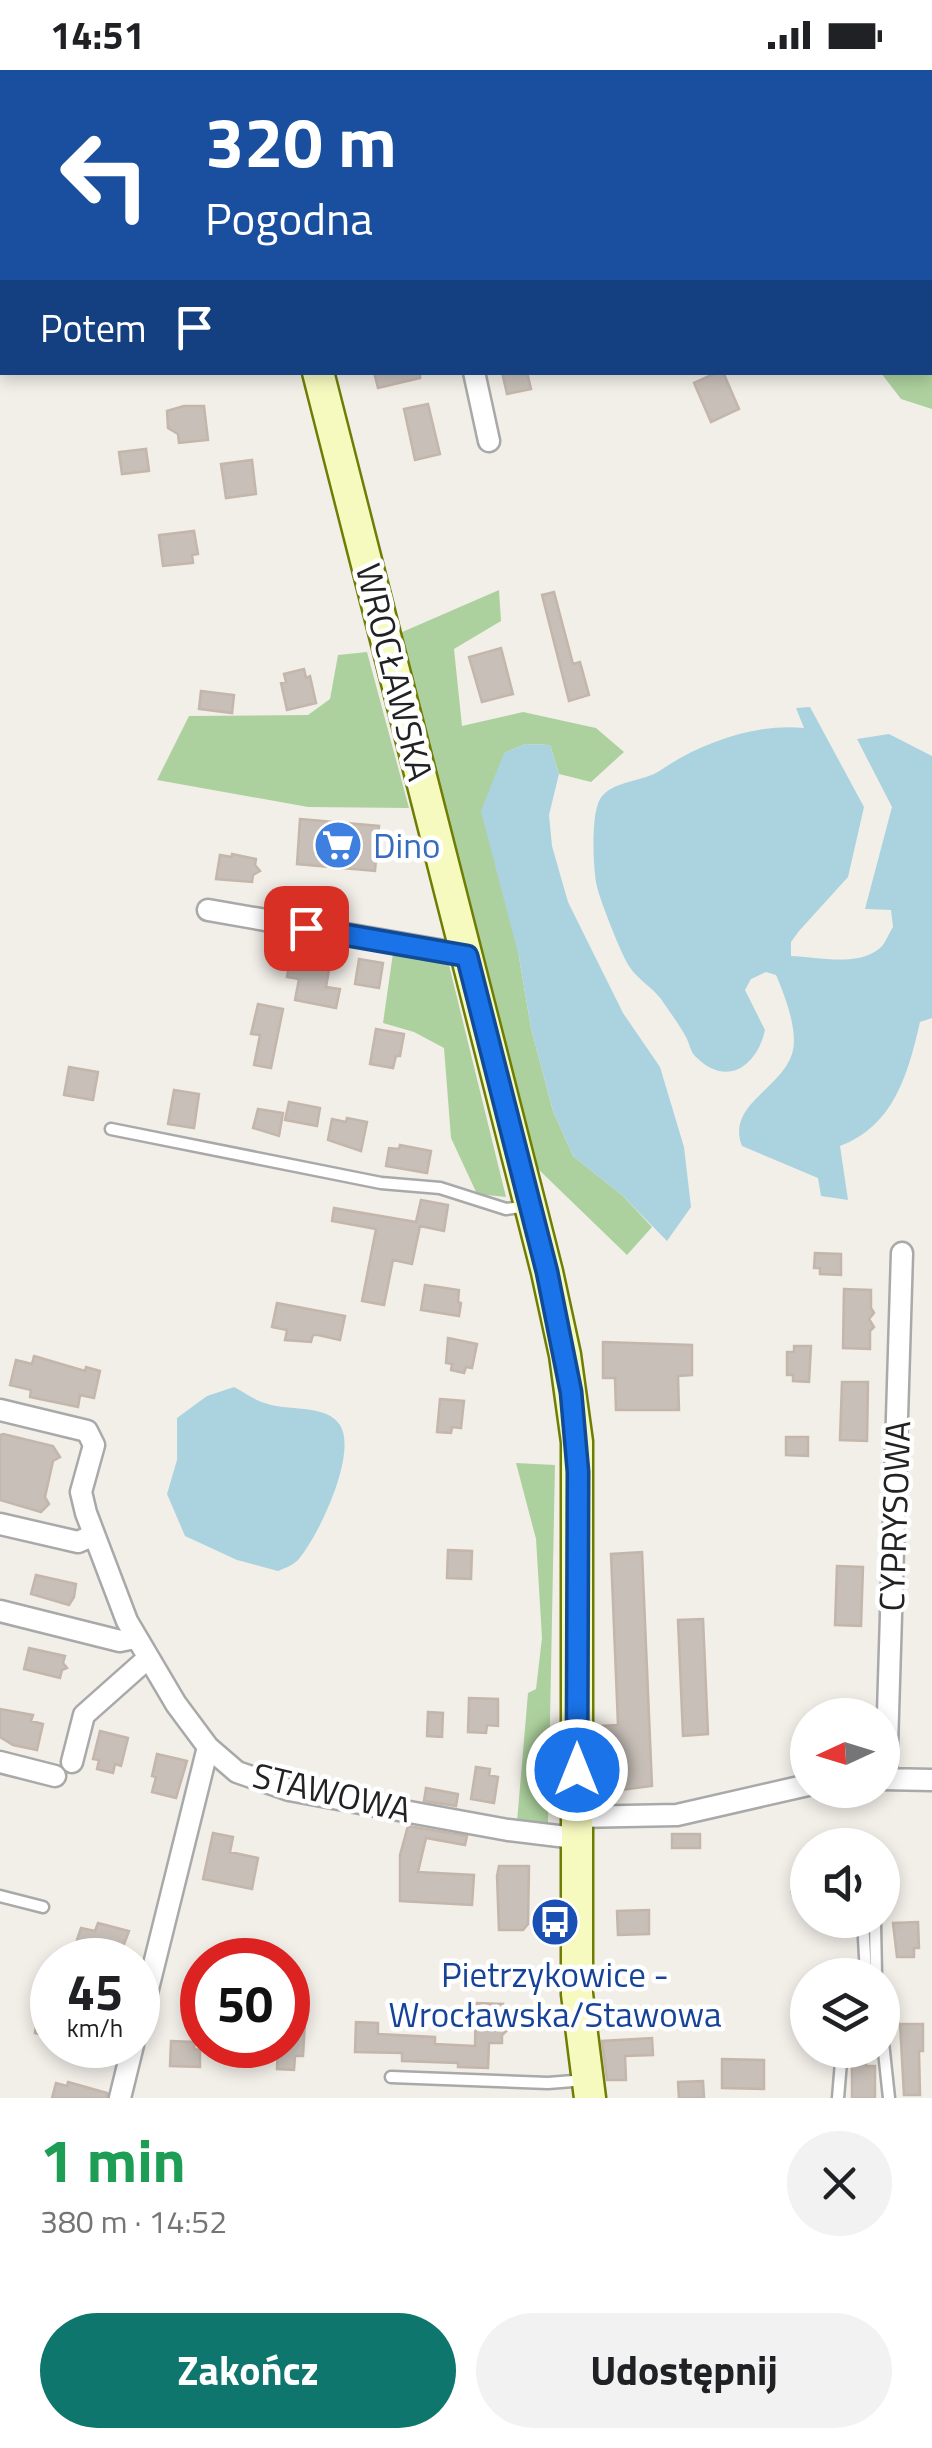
<!DOCTYPE html>
<html lang="pl">
<head>
<meta charset="utf-8">
<style>
  body { margin:0; font-family:"Titillium Web",sans-serif; background:#f2f2f2; color:#202124; height:100vh; display:flex; flex-direction:column; font-size:38px; white-space:nowrap }
  * { box-sizing:border-box; margin:0 }
  p { font-size:32px; color:#757577 }
  .icon { flex:none; width:55px; height:55px; fill:none; stroke:currentColor; stroke-width:2; stroke-linecap:round; stroke-linejoin:round }
  .map { position:relative; height:2028px; overflow:hidden }
  .panel { display:flex; flex-direction:column; background:#fff; flex:1 }
  .panel>* { flex:none }
  .guide { position:absolute; left:0px; top:0px; width:932px; height:305px; box-shadow:0 5px 15px #0003; background:#1a4fa0; color:#fff; overflow:hidden }
  .needle { width:65px; rotate:266deg }
  .fabs { position:absolute; left:790px; top:1628px; display:grid; gap:20px }
  .fabs a { display:grid; place-items:center; width:110px; height:110px; border-radius:50%; background:#fff; box-shadow:0 5px 15px #0003; font-size:50px }
  .speed { position:absolute; left:30px; top:1868px; display:flex; gap:20px; font-size:50px; font-weight:700; text-align:center }
  .speed>* { display:grid; place-content:center; width:130px; height:130px; border-radius:50%; background:#fff; box-shadow:0 5px 15px #0003; line-height:1 }
  .speed small { font-size:25px; font-weight:400 }
  .speed .limit { border:15px solid #d22; background:#fff; color:#111 }
  .pin { position:absolute; display:grid; place-items:center; width:85px; height:85px; color:#fff; margin:-42px; border-radius:20px; box-shadow:0 5px 15px #0006 }
  .me { position:absolute; width:110px; margin:-55px; rotate:0deg; stroke-linejoin:round; filter:drop-shadow(0 0 8px #0008) }
  .turn { display:flex; align-items:center; gap:35px; height:210px; padding:0 40px; font-size:45px }
  .turn .icon { width:130px; height:130px; stroke-width:2.5 }
  .turn b { display:block; font-size:70px; line-height:85px }
  .then { display:flex; align-items:center; height:95px; padding:0 40px; background:#0003; gap:20px; font-size:38px }
  .round { display:grid; place-items:center; flex:none; width:105px; height:105px; border-radius:52px; background:#f2f2f2 }
  .overview { display:flex; align-items:center; justify-content:space-between; height:170px; padding:0 40px }
  h1 { font-size:60px; font-weight:700; line-height:75px; color:#1e9e55 }
  .cta { display:flex; gap:20px; margin-top:auto; padding:20px 40px }
  .cta a { flex:1; height:115px; border-radius:60px; background:#0f766e; color:#fff; font-size:40px; font-weight:700; line-height:115px; text-align:center }
  .cta a+a { background:#f2f2f2; color:#202124 }
  .status { display:flex; justify-content:space-between; align-items:center; height:70px; padding:0 50px; background:#fff; direction:ltr }
  .status svg { height:28px; fill:currentColor }
  .map>svg:first-child { display:block }
  .forest { fill:#add19e }
  .water { fill:#aad3df }
  .building { fill:#c7bfb8; stroke:#c4b6ab; stroke-width:2.5 }
  .lines { fill:none; stroke-linecap:round; stroke-linejoin:round }
  .lane-casing { stroke:#a9a9a9; stroke-width:15 }
  .street-casing { stroke:#a9a9a9; stroke-width:25 }
  .secondary-casing { stroke:#707d05; stroke-width:35 }
  .lane { stroke:#fff; stroke-width:10 }
  .street { stroke:#fff; stroke-width:20 }
  .secondary { stroke:#f7fabf; stroke-width:30 }
  .route-casing { stroke:#114b97; stroke-width:25 }
  .route { stroke:#1a73e8; stroke-width:18 }
  .labels { text-anchor:middle; dominant-baseline:central; stroke-width:9; stroke-linejoin:round; paint-order:stroke }
  .street-label { font-size:35px; fill:#222; stroke:#fff }
  .shop-label { font-size:35px; fill:#366cbe; stroke:#fff; text-anchor:start }
  .transit-label { font-size:35px; fill:#164399; stroke:#fff }
</style>
</head>
<body>
<div class="status"><b>14:51</b><svg viewBox="0 0 49 12"><path d="M0 12V9h3v3zM5 12V6h3v6zM10 12V3h3v9zM15 12V0h3v12zM26 1h20v11H26zM47 4h2v5h-2z"/></svg></div>
<div class="map">
<svg width="932" height="2028" viewBox="0 0 932 2028">
  <rect width="100%" height="100%" fill="#f2efe9"/>
  <path class="forest" d="M932,204V339L901,329L881,303L930,302Z
    M499,520L501,551L454,579L462,656L523,642L596,658L624,682L591,712L559,704L550,675L526,674L504,683L519,887L531,958L553,1041L573,1086L623,1126L652,1157L627,1185L536,1097L400,563Z
    M367,582L409,738L308,737L157,710L189,646L308,645L330,629L338,585Z
    M393,883L449,895L506,1127L477,1124L451,1068L444,978L414,962L383,953Z
    M516,1393L555,1395L548,1753L517,1752L528,1623L536,1619L542,1568L536,1469Z"/>
  <path class="water" d="M810,637L864,737L848,807L799,861L791,872V886C817,887 859,897 880,878C885,874 889,863 893,857L891,840L865,839L892,737L857,669L889,664L932,686V948L920,952C908,1004 894,1056 840,1076L848,1130L821,1126L818,1108L742,1076C726,1035 781,1019 792,984C799,962 785,926 776,905L766,902L751,909L745,920L765,960C757,996 727,1018 696,987C690,982 690,974 686,967C679,954 669,941 661,929C652,917 637,909 629,896C621,884 598,826 596,812C593,794 591,744 600,729C612,710 644,712 661,700C700,673 756,653 804,658L796,638Z
    M526,674L550,675L559,704L549,745L552,776L568,832L623,943L660,997L684,1077L691,1137L667,1171L623,1126L573,1086L553,1041L531,958L519,887L481,741L504,683Z
    M234,1317C245,1323 256,1331 268,1334C289,1341 326,1334 340,1355C358,1384 318,1467 298,1490C292,1496 285,1498 278,1501L237,1490L185,1466L167,1424L177,1390V1348L207,1326Z"/>
  <path class="building" d="M374,302H420V308L378,318Z
    M502,302H527L531,319L507,324Z
    M718,302H723L739,339L711,352L694,313Z
    M428,334L440,384L415,390L404,339Z
    M184,336H204L208,370L179,373L178,364L168,358L167,341Z
    M146,379L149,401L122,404L119,382Z
    M252,390L256,424L226,428L221,394Z
    M194,461L198,484L192,485L193,493L163,496L159,465Z
    M554,522L573,594L580,592L589,625L569,631L542,525Z
    M501,578L513,624L482,632L469,587Z
    M304,599L306,608L310,606L316,633L287,640L281,613L286,612L284,604Z
    M201,621L234,625L232,643L199,639Z
    M300,749L379,756L375,801L297,794Z
    M232,784L256,789L255,795L260,801L253,805L252,812L216,809L220,785L232,787Z
    M294,869L307,871L306,878L332,883L326,917L340,919L336,938L295,930L299,909L287,907Z
    M359,889L383,893L379,918L355,914Z
    M258,934L283,939L271,998L254,995L260,965L251,964Z
    M376,959L404,964L400,986H396L393,998L370,994Z
    M69,997L98,1002L93,1030L64,1025Z
    M174,1020L199,1024L194,1058L168,1054Z
    M289,1032L320,1038L317,1056L285,1050Z
    M258,1039L283,1043L279,1066L253,1058Z
    M347,1048L367,1052L361,1081L328,1070L332,1049L346,1052Z
    M400,1075L431,1081L427,1103L386,1096L389,1078L399,1079Z
    M421,1130L448,1135L444,1161L420,1156L412,1194L393,1190L384,1235L362,1231L376,1159L332,1151L334,1138L416,1152Z
    M815,1183L841,1184V1205L820,1204V1198H814Z
    M425,1215L459,1220L458,1232L461,1233L459,1246L421,1240Z
    M844,1219L871,1220V1238L874,1243L869,1249L874,1257L870,1261V1279L843,1278Z
    M277,1233L345,1246L340,1270L318,1265H313L311,1272L285,1270L287,1260L272,1257Z
    M448,1268L477,1274L472,1298L466,1297L464,1303L451,1300L452,1294L446,1293Z
    M603,1272L692,1275V1305L678,1306L679,1340H616L615,1308H603Z
    M794,1276H811L809,1312L793,1311V1305H787V1282H794Z
    M34,1286L85,1301L86,1297L100,1301L94,1328L80,1325L78,1337L30,1327L31,1320L10,1315L16,1290L32,1294Z
    M842,1312H868L867,1371L840,1370Z
    M440,1329L464,1331L461,1358L452,1357L451,1363L437,1362Z
    M3,1364L53,1376L60,1387L53,1391L45,1427L49,1434L41,1442L0,1430V1365Z
    M786,1367H808V1386L786,1385Z
    M448,1480L472,1481L471,1509L447,1508Z
    M642,1482L652,1716L604,1722L600,1656L618,1655L611,1484Z
    M837,1496L863,1497L861,1556L835,1555Z
    M36,1505L76,1514L74,1527L69,1535L31,1524Z
    M703,1549L708,1664L683,1666L678,1550Z
    M29,1578L65,1586L63,1593L67,1598L62,1600L60,1608L24,1599Z
    M469,1628L498,1629V1656L487,1655L486,1663L468,1662Z
    M0,1639L33,1645L31,1651L43,1654L37,1680L13,1675L0,1667Z
    M428,1642L443,1643L442,1667L427,1666Z
    M100,1661L128,1668L121,1696L115,1694L113,1703L97,1699L99,1690L93,1689Z
    M157,1684L187,1691L176,1728L152,1722L156,1707L152,1706Z
    M476,1697L490,1699L489,1705L498,1707L494,1733L471,1729Z
    M426,1718L458,1724L456,1736L424,1731Z
    M408,1756L467,1766L465,1775L426,1768L418,1802L474,1805L472,1835L400,1831V1785Z
    M213,1763L233,1767L230,1782L258,1788L252,1819L203,1809Z
    M672,1764H700V1778H672Z
    M499,1796H529L528,1854L523,1860H499L497,1806Z
    M649,1840V1864L618,1865L617,1841Z
    M918,1852L919,1878H914V1887H897L893,1853Z
    M98,1853L129,1861L118,1890H92L94,1885L74,1879L81,1858L95,1861Z
    M476,1933L503,1934L502,1948L512,1956L502,1965V1973H489L488,1998L458,1997V1993L402,1991V1983L355,1982L356,1952L378,1953V1964L435,1967V1974L475,1976Z
    M39,1936L52,1940V1960L48,1966L35,1963Z
    M288,1951L305,1952L303,1986H295L294,2000L277,1999L278,1975H288Z
    M900,1954H923V1981H919L920,2025H904Z
    M652,1968L653,1985L625,1986L626,2010H607L602,1971Z
    M171,1971L195,1972L194,1979L200,1980V1997L170,1996Z
    M852,1980H866V1996H875V2028H852Z
    M722,1989L764,1990V2019L722,2018Z
    M703,2011L704,2028H679L678,2012Z
    M68,2012L107,2023V2028H52L56,2013L67,2016Z"/>
  <g class="lines">
    <g class="lane-casing">
      <path id="lane" d="M111,1059L381,1113L440,1118L506,1139L529,1136
        M798,1822H808
        M0,1826L43,1837
        M863,1850L866,1905
        M875,1854L876,1905
        M882,1963L889,2028
        M391,2007L548,2013L586,2010
        M838,2028L842,1980"/>
    </g>
    <g class="street-casing">
      <path id="street" d="M407,0L408,2
        M623,0V2
        M474,302L489,371
        M208,840L467,885
        M0,1340L87,1361L94,1375L81,1422L86,1443L127,1551L176,1634L208,1677L237,1702L289,1720L508,1760L575,1768
        M0,1454L78,1472L94,1465
        M0,1541L120,1571L135,1568
        M0,1692L55,1706
        M72,1692L84,1645L147,1589
        M882,1709L932,1710
        M886,1709L902,1183
        M575,1747L677,1745L808,1715
        M138,1959L208,1677
        M120,2028L133,1975"/>
    </g>
    <g class="secondary-casing">
      <path id="secondary" d="M241,0L242,2
        M318,302L547,1202L565,1285L577,1372V1924L590,2028"/>
    </g>
    <use href="#lane" class="lane"/>
    <use href="#street" class="street"/>
    <use href="#secondary" class="secondary"/>
  </g>
  <g class="lines">
    <g class="route-casing">
      <path id="route" d="M306,858L467,886L547,1202L571,1322L578,1402L577,1700"/>
    </g>
    <use href="#route" class="route"/>
  </g>
  <defs>
    <g id="supermarket-disc" transform="scale(2.5)"><circle r="9.5" fill="#3f7fe0" stroke="#fff"/><path d="M-6-5.5h2.5l.6 2H6L4.5 2H-2.5L-4.4-4H-6ZM-1.5 3.2a1.3 1.3 0 1 0 .1 0ZM3 3.2a1.3 1.3 0 1 0 .1 0Z" fill="#fff"/></g>
    <g id="bus-disc" transform="scale(2.5)"><circle r="9.5" fill="#1a4fb4" stroke="#fff"/><path d="M-5-6H5V4H4V6H2V4H-2V6H-4V4H-5ZM-3.5-4V0h7V-4ZM-3.5 1.2v1.5H-2V1.2ZM2 1.2v1.5H3.5V1.2Z" fill="#fff"/></g>
  </defs>
  <g fill-rule="evenodd">
    <use href="#supermarket-disc" x="338" y="775"/>
    <use href="#bus-disc" x="555" y="1852"/>
  </g>
  <g class="labels">
    <g class="street-label">
      <text transform="translate(395 602) rotate(76)">WROCŁAWSKA</text>
      <text transform="translate(894 1446) rotate(-88)">CYPRYSOWA</text>
      <text transform="translate(332 1722) rotate(13)">STAWOWA</text>
    </g>
    <g class="shop-label">
      <text x="373" y="775">Dino</text>
    </g>
    <g class="transit-label">
      <text x="555" y="1904">Pietrzykowice -<tspan x="555" dy="40">Wrocławska/Stawowa</tspan></text>
    </g>
  </g>
</svg>
<div class="fabs">
<a><svg class="needle" viewBox="-14 -14 28 28"><path d="M0-13l5 13h-10z" fill="#e53935"/><path d="M0 13l5-13h-10z" fill="#757577"/></svg></a>
<a><svg class="icon" aria-label="sound" viewBox="0 0 24 24"><path d="M4 9h4l5-4v14l-5-4H4zM17 9q2 3 0 6"/></svg></a>
<a><svg class="icon" aria-label="layers" viewBox="0 0 24 24"><path d="M12 4l9 5-9 5-9-5zM3 14l9 5 9-5"/></svg></a>
</div>
<div class="speed"><div>45<small>km/h</small></div><div class="limit">50</div></div>
<div class="pin" style="left:306px;top:858px;background:#d93025"><svg class="icon" aria-label="arrive" viewBox="0 0 24 24"><path d="M6 21V4h12l-3 4 3 4H6"/></svg></div>
<svg class="me" style="left:577px;top:1700px" viewBox="-20 -20 40 40"><circle r="17" fill="#1a73e8" stroke="#fff" stroke-width="3"/><path d="M0-11L8 9 0 5-8 9z" fill="#fff"/></svg>
<div class="guide">
<div class="turn"><svg class="icon" aria-label="left" viewBox="0 0 24 24"><path d="M17 20v-9H6M10 6l-5 5 5 5"/></svg><div><b>320 m</b>Pogodna</div></div>
<div class="then">Potem<svg class="icon" aria-label="arrive" viewBox="0 0 24 24"><path d="M6 21V4h12l-3 4 3 4H6"/></svg></div>
</div>
</div>
<section class="panel">
<div class="overview"><div><h1>1 min</h1><p>380 m · 14:52</p></div><a class="round"><svg class="icon" aria-label="close" viewBox="0 0 24 24"><path d="M6 6l12 12M18 6L6 18"/></svg></a></div>
<div class="cta"><a>Zakończ</a><a>Udostępnij</a></div>
</section>
</body>
</html>
